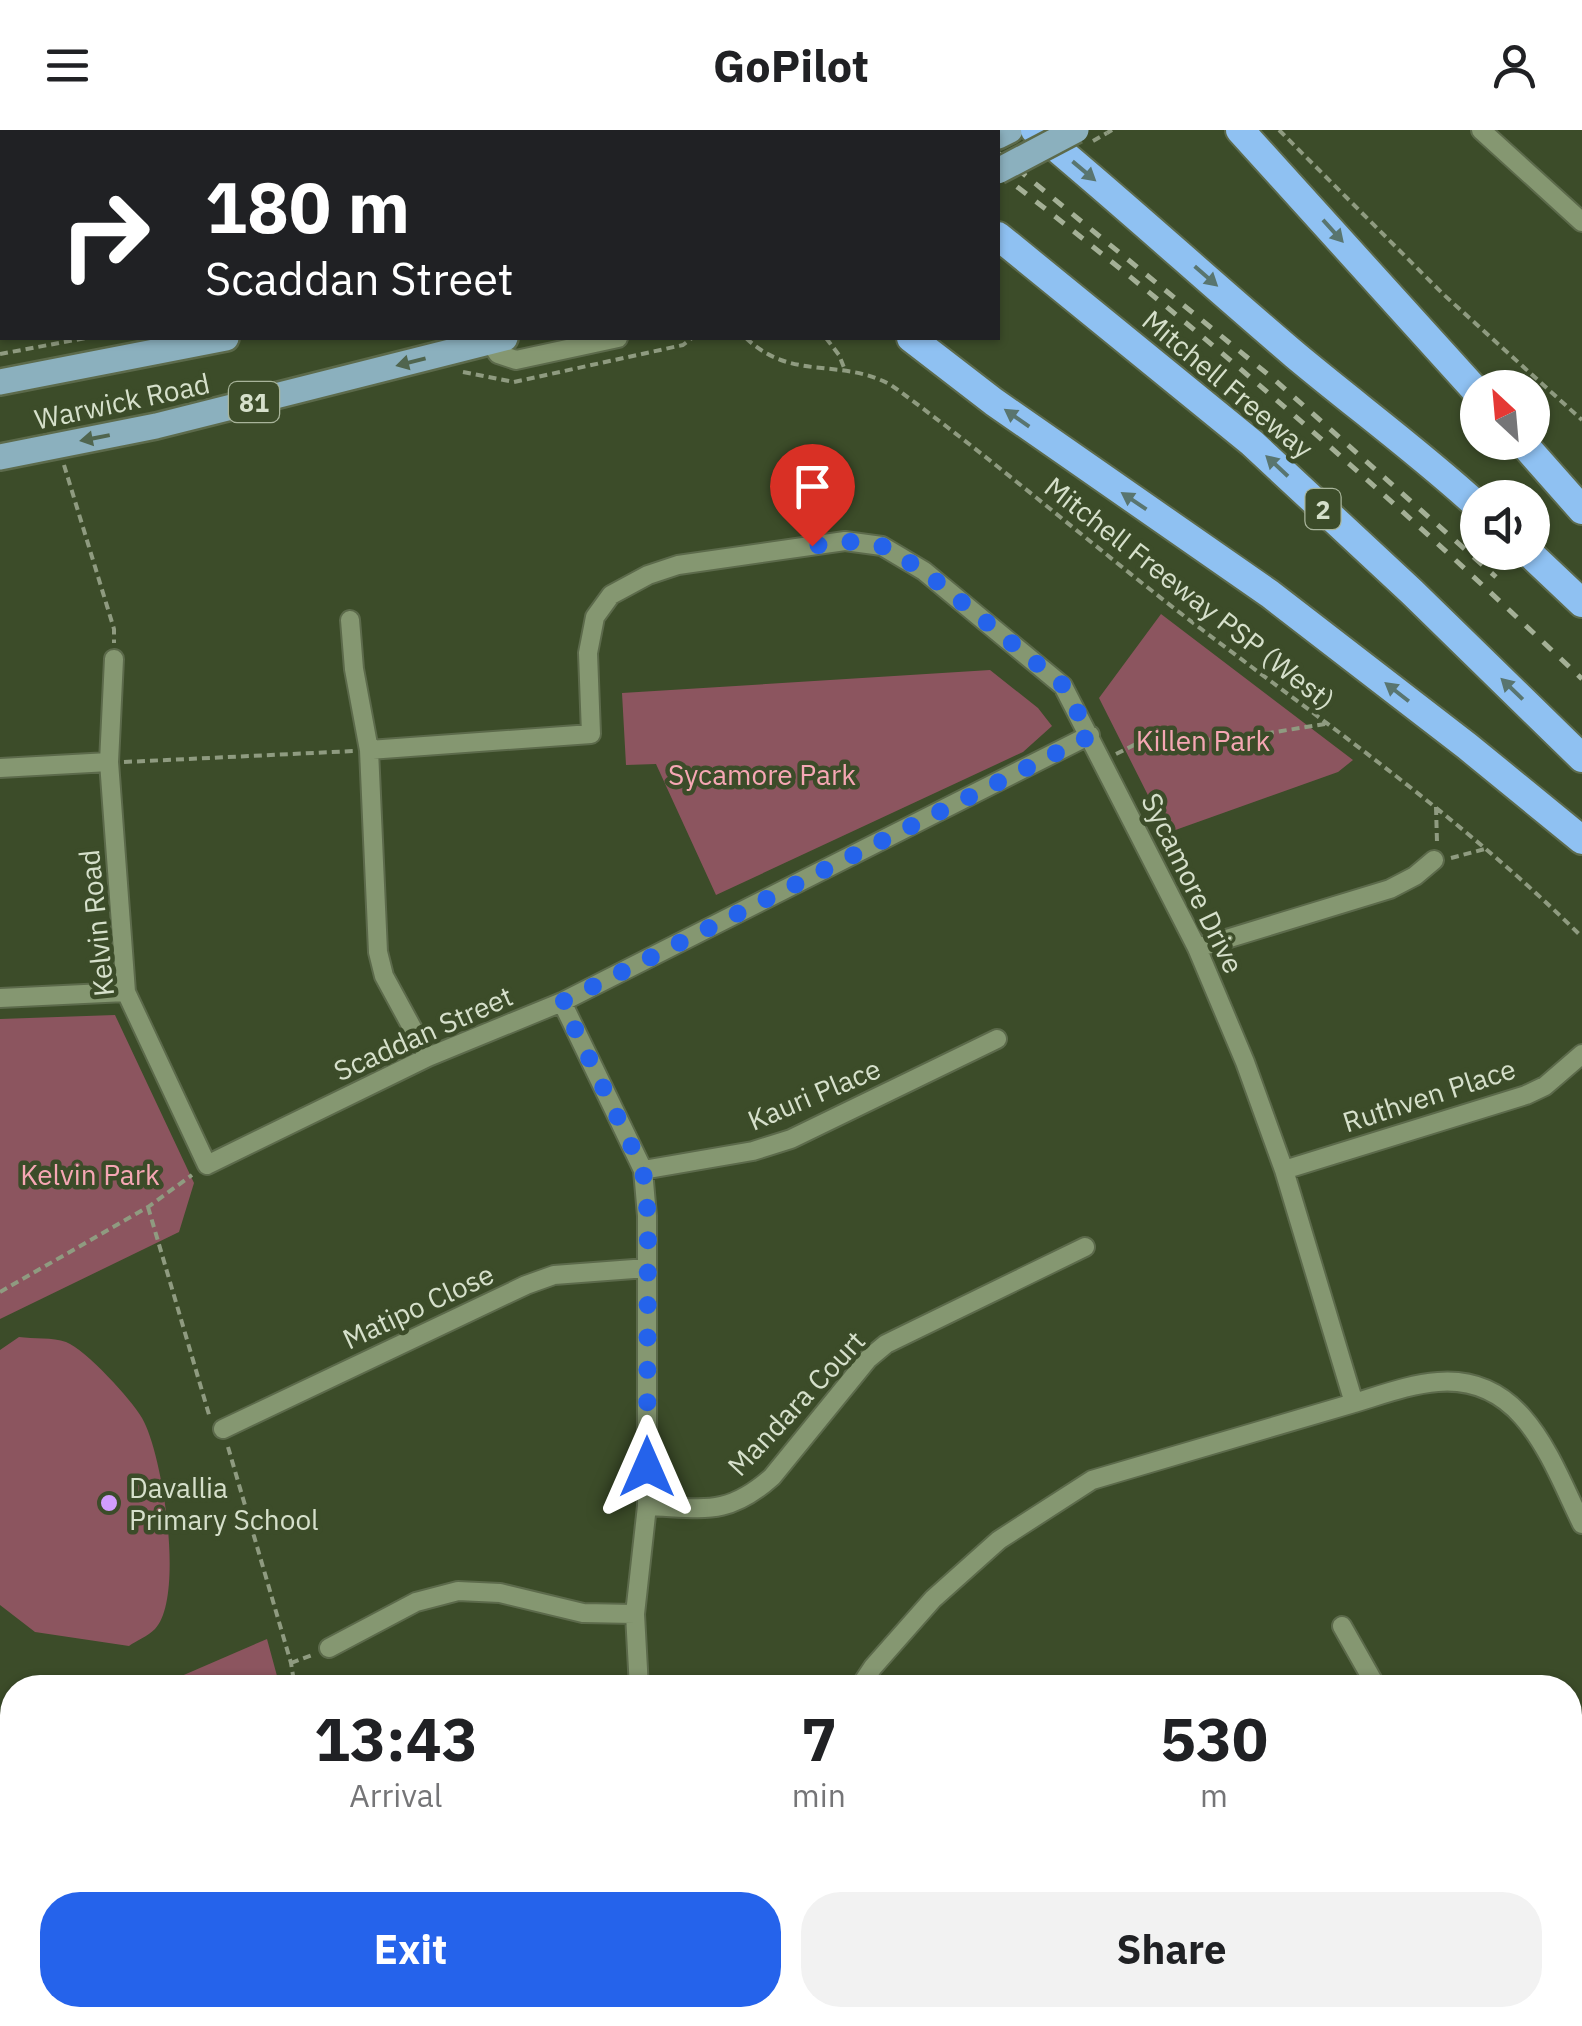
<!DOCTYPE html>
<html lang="en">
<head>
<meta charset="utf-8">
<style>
  body { margin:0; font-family:"IBM Plex Sans",sans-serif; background:#f2f2f2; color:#202124; height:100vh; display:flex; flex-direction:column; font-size:38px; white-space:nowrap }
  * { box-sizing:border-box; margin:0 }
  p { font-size:32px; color:#757577 }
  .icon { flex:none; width:55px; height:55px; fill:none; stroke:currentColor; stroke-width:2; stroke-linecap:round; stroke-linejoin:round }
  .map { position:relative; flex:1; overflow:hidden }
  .sheet { position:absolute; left:0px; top:1545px; width:1582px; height:352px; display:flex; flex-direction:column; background:#fff; border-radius:40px 40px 0 0; box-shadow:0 2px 8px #0004 }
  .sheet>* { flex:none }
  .top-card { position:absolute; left:0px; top:0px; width:1000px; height:210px; box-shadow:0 2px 8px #0004; background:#202124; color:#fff; overflow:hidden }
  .needle { width:65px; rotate:334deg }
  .buttons { position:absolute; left:1460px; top:240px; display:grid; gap:20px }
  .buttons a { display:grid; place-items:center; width:90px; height:90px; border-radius:50%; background:#fff; box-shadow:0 2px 8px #0004; font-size:50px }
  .pin { position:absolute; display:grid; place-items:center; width:85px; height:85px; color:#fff; margin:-102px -42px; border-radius:50% 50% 50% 0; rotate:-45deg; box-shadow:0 0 10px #0007 }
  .pin .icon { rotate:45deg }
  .me { position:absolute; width:110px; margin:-55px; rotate:0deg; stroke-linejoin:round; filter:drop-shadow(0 0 8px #0008) }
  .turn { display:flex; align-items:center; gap:35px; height:210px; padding:0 40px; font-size:45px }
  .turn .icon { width:130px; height:130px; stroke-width:2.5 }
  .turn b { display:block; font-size:70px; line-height:85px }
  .eta { display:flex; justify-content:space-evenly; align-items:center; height:170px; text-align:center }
  .eta b { font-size:60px; font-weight:800; line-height:70px }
  .button { display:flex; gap:20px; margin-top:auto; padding:20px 40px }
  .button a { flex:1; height:115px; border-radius:40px; background:#2563eb; color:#fff; font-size:40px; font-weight:800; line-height:115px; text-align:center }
  .button a+a { background:#f2f2f2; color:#202124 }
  header { display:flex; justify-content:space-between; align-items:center; height:130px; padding:0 40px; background:#fff; font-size:45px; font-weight:800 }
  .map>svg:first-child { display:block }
  .green { fill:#8c555f }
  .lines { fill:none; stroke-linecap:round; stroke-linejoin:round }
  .minor-casing { stroke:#5c6a4b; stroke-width:22 }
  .major-casing { stroke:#5c6a4b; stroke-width:30 }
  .highway-casing { stroke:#5c6a4b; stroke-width:32 }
  .path { stroke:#8f9b80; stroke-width:4; stroke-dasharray:8 5; stroke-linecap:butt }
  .minor { stroke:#859771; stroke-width:18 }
  .major { stroke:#8bb0be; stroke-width:25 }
  .highway { stroke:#8fc1f2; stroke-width:28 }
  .rail { stroke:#a4b096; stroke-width:5; stroke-dasharray:12 12; stroke-linecap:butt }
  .major-bridge-casing { stroke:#5c6a4b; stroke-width:30; stroke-linecap:butt }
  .path-bridge { stroke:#8f9b80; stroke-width:4; stroke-dasharray:8 5; stroke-linecap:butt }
  .major-bridge { stroke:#8bb0be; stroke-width:25 }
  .oneway { fill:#59756f }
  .oneway2 { fill:#50654e }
  .route { stroke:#2563eb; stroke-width:18; stroke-dasharray:0 32.4 }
  .poi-dot { fill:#d29dfd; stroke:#3c4c29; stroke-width:4 }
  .labels { text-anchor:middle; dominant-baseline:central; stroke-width:9; stroke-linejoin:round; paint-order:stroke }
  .shield { fill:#3c4c29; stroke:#a8b49a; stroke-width:2.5 }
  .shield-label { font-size:25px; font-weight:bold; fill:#d6e0cb }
  .street-label { font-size:28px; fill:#d6e0cb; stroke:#3c4c29 }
  .park-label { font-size:28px; fill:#f6a7b4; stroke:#3c4c29 }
  .poi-label { font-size:28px; fill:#d6e0cb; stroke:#3c4c29; text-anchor:start }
</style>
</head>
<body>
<header><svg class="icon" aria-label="menu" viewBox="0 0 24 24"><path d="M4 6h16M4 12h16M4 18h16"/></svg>GoPilot<svg class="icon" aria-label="person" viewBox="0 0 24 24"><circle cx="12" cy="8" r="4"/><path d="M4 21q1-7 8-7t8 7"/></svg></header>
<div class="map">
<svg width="1582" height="1896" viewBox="0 0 1582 1896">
  <rect width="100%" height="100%" fill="#3c4c29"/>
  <path class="green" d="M1161,484L1353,630L1338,642L1167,703L1099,568Z
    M990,540L1038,578L1052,596L1023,622L716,765L656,634L626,635L622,563Z
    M115,885L194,1053L179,1102L0,1189V889Z
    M19,1207C33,1209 53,1207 66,1212C86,1220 131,1269 142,1288C163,1324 185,1468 155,1499C148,1506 136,1511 129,1516L35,1502L0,1475V1220Z
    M267,1509L280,1557H156Z
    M12,1621V1848L0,1837V1626Z
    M55,1885H739L740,1896H68Z"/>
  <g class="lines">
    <g class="minor-casing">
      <path id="minor" d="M1481,0L1582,92
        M15,2L28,0
        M0,5H2
        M487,208L498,224L516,230L618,208
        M350,490L354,539L369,620
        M114,529L109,632L126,862L207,1035L428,927L562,872L1090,605
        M0,638L109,632
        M1197,818L1390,759L1415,746L1434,730
        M0,868L126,862
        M562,872L643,1040L647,1086V1376L635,1484L639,1558
        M428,927L384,846L378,822L369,620L591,604L588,523L595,487L611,465L648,445L678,435L845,411L882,416L924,441L1063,556L1197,818L1245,932L1284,1040L1354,1273L1092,1350L999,1410L933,1469L873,1537L859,1558
        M643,1040L753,1021L791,1009L997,909
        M1284,1040L1526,965L1545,956L1582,924
        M1354,1273C1381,1265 1410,1254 1438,1252C1524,1245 1551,1331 1582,1394
        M223,1299L526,1155L554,1145L647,1138
        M647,1376C703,1378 727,1387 772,1347L868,1229L886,1214L1085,1117
        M1342,1496L1377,1558
        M329,1518L416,1472L458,1461L500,1463L583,1483L635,1484
        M0,1871L12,1881
        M17,1885L30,1896
        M756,1885L757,1896
        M772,1885L846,1888L863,1885
        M1396,1896L1419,1885"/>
    </g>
    <g class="major-casing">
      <path id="major" d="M998,6L1010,0
        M0,252L226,208
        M0,327L156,296L505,208"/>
    </g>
    <g class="highway-casing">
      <path id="highway" d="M708,0L711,2
        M866,0L869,2
        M1035,0C1123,73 1208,151 1295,225C1356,276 1419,322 1478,376
        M1240,0L1478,263
        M998,106L1252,313L1412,462L1582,628
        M911,208L994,272L1270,464L1467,616L1582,710
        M1522,312L1582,380
        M1528,422L1582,473"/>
    </g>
    <path class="path" d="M624,0L626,2
      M1279,0L1443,164L1582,290
      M1107,3L1112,0
      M746,208C792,252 840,227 891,255C993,329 1088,412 1188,489C1322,591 1462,688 1582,807
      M826,208L839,225L845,240
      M0,224L86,208
      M463,242L514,252L683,215L692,208
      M64,335L114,499V513
      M1116,624L1158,603L1219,611L1325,594
      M124,632L354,621
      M1436,677L1437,712
      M1451,728L1485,719
      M148,1077L210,1288
      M0,1162L148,1077L192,1045
      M228,1317L291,1533L295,1558
      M291,1533L315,1524
      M167,1896L186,1885"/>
    <use href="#minor" class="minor"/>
    <use href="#major" class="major"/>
    <use href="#highway" class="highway"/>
    <path class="rail" d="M942,0L946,2
      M968,0L972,2
      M998,23L1276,251L1496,447
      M998,42C1202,199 1396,371 1582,549"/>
    <g class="major-bridge-casing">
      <path id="major-bridge" d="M998,41L1076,0"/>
    </g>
    <path class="path-bridge" d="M1093,11L1107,3"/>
    <use href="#major-bridge" class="major-bridge"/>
  </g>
  <defs><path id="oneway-solid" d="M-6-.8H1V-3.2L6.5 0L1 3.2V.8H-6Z" transform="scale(2.5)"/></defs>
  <g class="oneway">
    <use href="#oneway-solid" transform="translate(1084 41) rotate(40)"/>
    <use href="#oneway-solid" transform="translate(1333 101) rotate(48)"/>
    <use href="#oneway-solid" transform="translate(1206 146) rotate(41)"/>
    <use href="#oneway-solid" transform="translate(1017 288) rotate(-145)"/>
    <use href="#oneway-solid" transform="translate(1277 336) rotate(-137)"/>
    <use href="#oneway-solid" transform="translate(1134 371) rotate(-146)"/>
    <use href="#oneway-solid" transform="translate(1512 559) rotate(-136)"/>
    <use href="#oneway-solid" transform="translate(1397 562) rotate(-142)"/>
  </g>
  <g class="oneway2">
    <use href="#oneway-solid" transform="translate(411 232) rotate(166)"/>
    <use href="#oneway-solid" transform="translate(95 308) rotate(169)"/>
  </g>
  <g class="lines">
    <path class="route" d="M647,1337L648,1086L643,1040L562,872L1090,606L1064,556L924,441L882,416L845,411L812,416"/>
  </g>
  <circle class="poi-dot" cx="109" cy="1373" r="10"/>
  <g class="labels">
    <g class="shield">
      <rect x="229" y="252" width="50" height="40" rx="8"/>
      <rect x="1305.5" y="359" width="35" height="40" rx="8"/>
    </g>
    <g class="shield-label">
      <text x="254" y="272">81</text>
      <text x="1323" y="379">2</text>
    </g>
    <g class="street-label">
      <text transform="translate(1228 254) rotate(40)">Mitchell Freeway</text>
      <text transform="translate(122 271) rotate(-12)">Warwick Road</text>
      <text transform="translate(1190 463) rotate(38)">Mitchell Freeway PSP (West)</text>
      <text transform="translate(1193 753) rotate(64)">Sycamore Drive</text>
      <text transform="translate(96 793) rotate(-96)">Kelvin Road</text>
      <text transform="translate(423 903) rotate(-24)">Scaddan Street</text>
      <text transform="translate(814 964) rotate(-23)">Kauri Place</text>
      <text transform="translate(1429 965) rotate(-18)">Ruthven Place</text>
      <text transform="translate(418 1176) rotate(-25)">Matipo Close</text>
      <text transform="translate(796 1273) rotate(-47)">Mandara Court</text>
    </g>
    <g class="park-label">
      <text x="1203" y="610">Killen Park</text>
      <text x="762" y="644">Sycamore Park</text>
      <text x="90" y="1044">Kelvin Park</text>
    </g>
    <g class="poi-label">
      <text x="129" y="1357">Davallia<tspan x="129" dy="32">Primary School</tspan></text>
    </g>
  </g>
</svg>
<div class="buttons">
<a><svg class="needle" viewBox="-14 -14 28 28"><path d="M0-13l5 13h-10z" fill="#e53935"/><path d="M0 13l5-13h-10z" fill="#757577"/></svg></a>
<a><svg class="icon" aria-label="sound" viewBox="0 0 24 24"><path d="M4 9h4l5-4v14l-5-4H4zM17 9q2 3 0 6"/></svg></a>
</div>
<div class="pin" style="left:812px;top:416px;background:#d93025"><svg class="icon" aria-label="arrive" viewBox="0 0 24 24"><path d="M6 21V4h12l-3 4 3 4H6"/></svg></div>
<svg class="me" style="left:647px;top:1337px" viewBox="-20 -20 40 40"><path d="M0-17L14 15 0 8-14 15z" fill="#2563eb" stroke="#fff" stroke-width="4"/></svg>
<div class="top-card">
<div class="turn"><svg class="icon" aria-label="right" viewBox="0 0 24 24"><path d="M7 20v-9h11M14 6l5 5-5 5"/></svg><div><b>180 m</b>Scaddan Street</div></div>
</div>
<section class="sheet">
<div class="eta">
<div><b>13:43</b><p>Arrival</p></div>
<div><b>7</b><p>min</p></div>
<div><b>530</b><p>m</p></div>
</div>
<div class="button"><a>Exit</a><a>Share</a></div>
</section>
</div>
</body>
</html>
